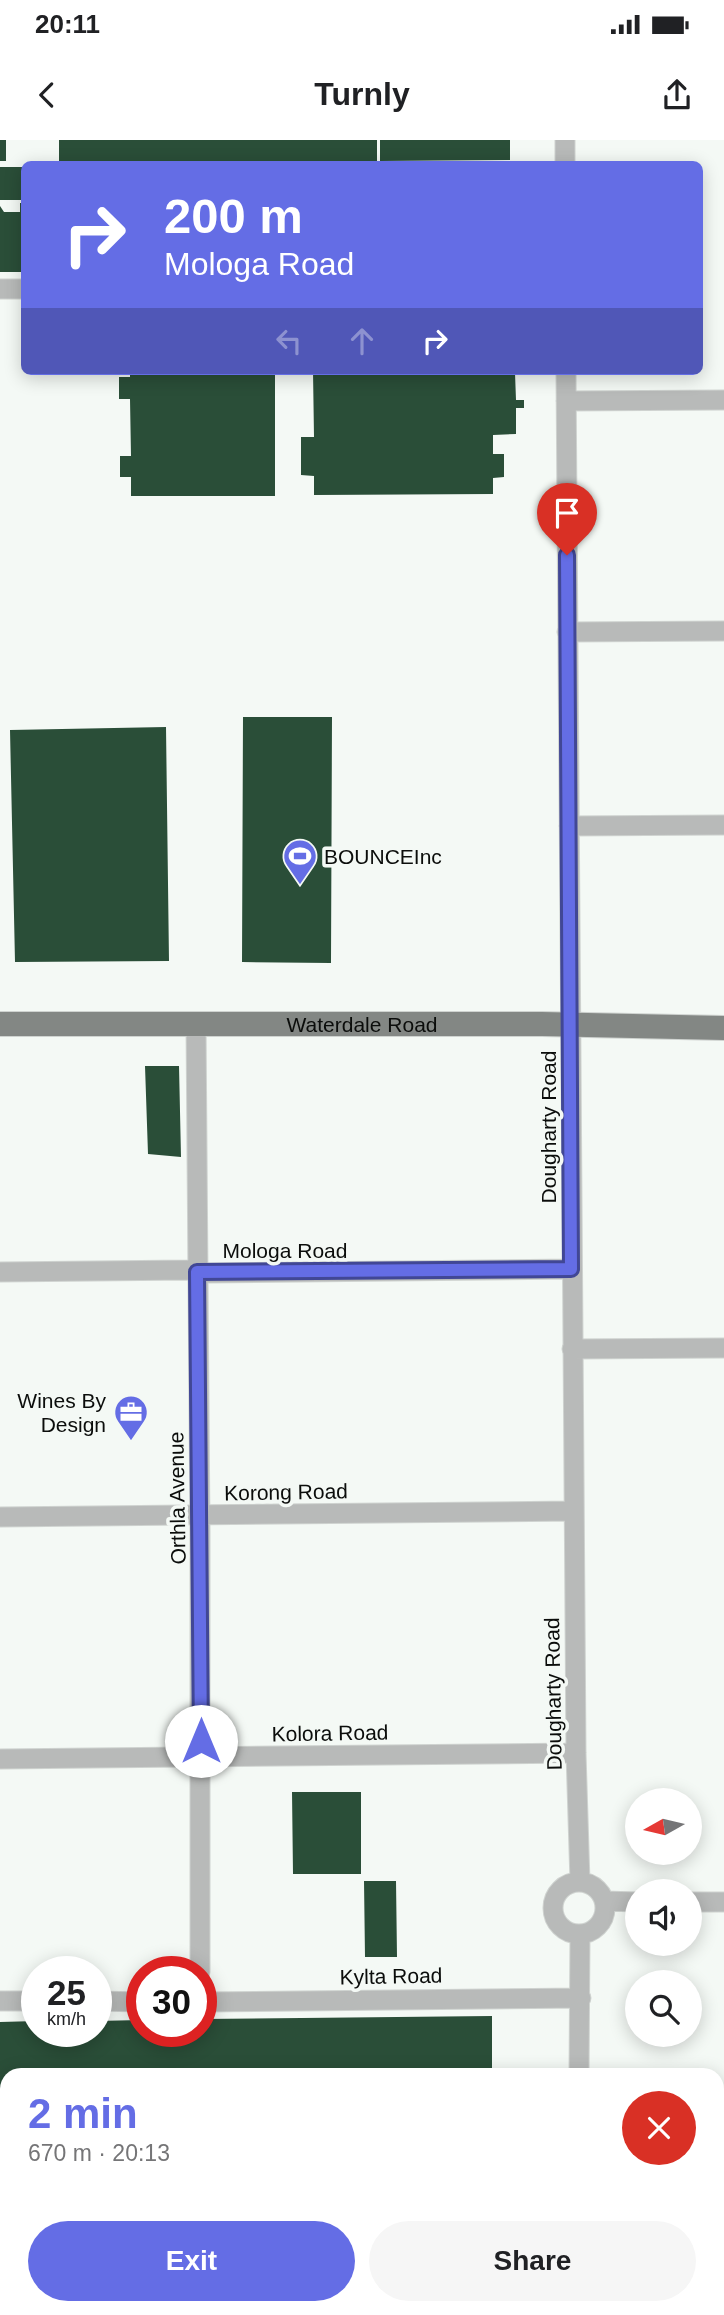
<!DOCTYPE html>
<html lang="en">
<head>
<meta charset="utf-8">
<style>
  body { margin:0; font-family:Arial,sans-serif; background:#f6f6f6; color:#202124; height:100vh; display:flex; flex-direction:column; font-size:26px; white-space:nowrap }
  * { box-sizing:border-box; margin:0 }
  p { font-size:23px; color:#757577 }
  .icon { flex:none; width:38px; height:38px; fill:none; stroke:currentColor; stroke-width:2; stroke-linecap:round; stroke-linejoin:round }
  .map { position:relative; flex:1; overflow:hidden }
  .panel { position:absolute; left:0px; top:1928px; width:724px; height:247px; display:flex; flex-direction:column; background:#fff; border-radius:21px 21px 0 0; box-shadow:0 4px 18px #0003 }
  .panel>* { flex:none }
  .hud { position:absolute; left:21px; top:21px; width:682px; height:214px; border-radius:10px; box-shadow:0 4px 18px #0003; background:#646de5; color:#fff; overflow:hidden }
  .needle { width:46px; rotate:262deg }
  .tools { position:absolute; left:625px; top:1648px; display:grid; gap:14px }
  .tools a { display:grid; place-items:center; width:77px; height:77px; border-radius:50%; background:#fff; box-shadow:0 4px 18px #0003; font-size:35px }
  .speed { position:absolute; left:21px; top:1816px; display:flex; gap:14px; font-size:35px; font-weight:700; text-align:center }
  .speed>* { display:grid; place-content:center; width:91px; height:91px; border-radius:50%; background:#fff; box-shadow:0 4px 18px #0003; line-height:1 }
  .speed small { font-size:18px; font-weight:400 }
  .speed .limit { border:10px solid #d22; background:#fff; color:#111 }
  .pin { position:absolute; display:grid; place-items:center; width:60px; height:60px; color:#fff; margin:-72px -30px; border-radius:50% 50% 50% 0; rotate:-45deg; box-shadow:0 0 7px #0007 }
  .pin .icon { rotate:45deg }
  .me { position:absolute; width:77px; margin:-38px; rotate:0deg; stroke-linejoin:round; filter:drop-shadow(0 0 5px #0008) }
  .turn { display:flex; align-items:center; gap:24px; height:147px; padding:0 28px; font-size:32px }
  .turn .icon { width:91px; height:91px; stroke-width:2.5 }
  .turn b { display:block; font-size:49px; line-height:60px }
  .lanes { display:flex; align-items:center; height:66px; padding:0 28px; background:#0003; justify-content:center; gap:35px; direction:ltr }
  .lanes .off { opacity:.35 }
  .round { display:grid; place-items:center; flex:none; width:74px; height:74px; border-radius:37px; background:#f6f6f6 }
  .overview { display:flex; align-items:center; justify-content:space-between; height:119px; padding:0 28px }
  h1 { font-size:42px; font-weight:700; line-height:52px; color:#646de5 }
  .action { display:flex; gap:14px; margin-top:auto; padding:14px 28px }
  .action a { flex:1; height:80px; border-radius:42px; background:#646de5; color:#fff; font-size:28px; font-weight:700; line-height:80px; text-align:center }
  .action a+a { background:#f6f6f6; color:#202124 }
  .status { display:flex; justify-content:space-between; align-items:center; height:49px; padding:0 35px; background:#fff; direction:ltr }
  .status svg { height:19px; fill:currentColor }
  header { display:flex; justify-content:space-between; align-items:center; height:91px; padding:0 28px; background:#fff; font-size:32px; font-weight:700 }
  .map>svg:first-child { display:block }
  .building { fill:#2a4e38 }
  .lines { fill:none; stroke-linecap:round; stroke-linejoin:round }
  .minor-casing { stroke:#cfd3d0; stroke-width:21 }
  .major-casing { stroke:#cfd3d0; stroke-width:26 }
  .minor { stroke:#b8bab9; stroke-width:19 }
  .major { stroke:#838784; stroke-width:24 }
  .route-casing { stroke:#414795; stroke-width:18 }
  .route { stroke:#646de5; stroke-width:12 }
  .labels { text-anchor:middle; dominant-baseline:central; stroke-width:7; stroke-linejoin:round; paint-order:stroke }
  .poi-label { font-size:21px; fill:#0b0d0b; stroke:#f4f9f5; text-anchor:start }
  .street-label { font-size:21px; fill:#0b0d0b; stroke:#f4f9f5 }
</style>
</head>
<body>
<div class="status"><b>20:11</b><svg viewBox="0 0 49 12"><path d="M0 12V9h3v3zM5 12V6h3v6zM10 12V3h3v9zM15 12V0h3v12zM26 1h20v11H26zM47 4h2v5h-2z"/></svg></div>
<header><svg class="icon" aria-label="back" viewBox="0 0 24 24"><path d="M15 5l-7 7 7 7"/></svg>Turnly<svg class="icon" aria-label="share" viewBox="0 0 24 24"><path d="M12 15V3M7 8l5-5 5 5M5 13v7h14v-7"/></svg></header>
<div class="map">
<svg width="724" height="2175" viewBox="0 0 724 2175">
  <rect width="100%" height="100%" fill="#f4f9f5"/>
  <path class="building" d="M0,0H6V21H0Z
    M59,0H377V21L59,23Z
    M380,0H510V20L380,21Z
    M0,27H24V60H0Z
    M20,63H24V132H0V66L4,72H20Z
    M130,231H275V356H131V337H120V316H131L130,259H119V237H130Z
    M313,231H492V233H515L516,260H524V268H516V294L493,295V314H504V337L493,338V354L314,355V336L301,335V297H314Z
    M243,577H332L331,823L242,822Z
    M166,587L169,821L15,822L10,590Z
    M145,926H179L181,1017L148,1014Z
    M292,1652H361V1734H293Z
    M364,1741H396L397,1817H365Z
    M492,1876V1936H7V2119L0,2120V1882L37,1881V1892H96V1881L142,1880V1892H201V1879Z"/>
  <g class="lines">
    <g class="minor-casing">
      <path id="minor" d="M565,0V24
        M0,149H24
        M566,231L576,1613L580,1742
        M566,261L724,260
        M567,492L724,491
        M569,686L724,685
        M196,883L200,1392V1832
        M0,1132L188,1130L206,1133L571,1129
        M572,1209L724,1208
        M0,1377L574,1371
        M0,1619L576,1613
        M553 1768a26 26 0 1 1 52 0a26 26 0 1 1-52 0Z
        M605,1761L637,1762
        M690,1762H724
        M0,1861H37
        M96,1861L142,1862
        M201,1862L581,1858
        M579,1936L580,1794
        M718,1976H724
        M572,2168V2175
        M586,2168L587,2175"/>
    </g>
    <g class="major-casing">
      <g id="major">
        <path id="s1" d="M0,884H542L724,888"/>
      </g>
    </g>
    <use href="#minor" class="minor"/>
    <use href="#major" class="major"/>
  </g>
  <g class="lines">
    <g class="route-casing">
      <path id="route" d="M201,1601L197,1132L571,1129L567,415"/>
    </g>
    <use href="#route" class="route"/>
  </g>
  <defs>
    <g id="stadium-pin" transform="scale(1.75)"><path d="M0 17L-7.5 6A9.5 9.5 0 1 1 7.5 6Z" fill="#646de5" stroke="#f4f9f5"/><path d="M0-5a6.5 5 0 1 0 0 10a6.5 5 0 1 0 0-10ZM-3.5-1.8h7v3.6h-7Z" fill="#fff"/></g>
    <g id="office-pin" transform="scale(1.75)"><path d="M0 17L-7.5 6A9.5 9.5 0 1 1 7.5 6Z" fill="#646de5" stroke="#f4f9f5"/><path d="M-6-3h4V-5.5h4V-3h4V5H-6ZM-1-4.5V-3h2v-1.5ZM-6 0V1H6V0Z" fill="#fff"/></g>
  </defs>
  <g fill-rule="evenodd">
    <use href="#stadium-pin" x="300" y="716"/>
    <use href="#office-pin" x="131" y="1272"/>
  </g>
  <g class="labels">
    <g class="poi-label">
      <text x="324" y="716">BOUNCEInc</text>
      <text x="106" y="1260" text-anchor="end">Wines By<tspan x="106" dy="24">Design</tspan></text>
    </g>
    <g class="street-label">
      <text stroke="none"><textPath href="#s1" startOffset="362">Waterdale Road</textPath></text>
      <text transform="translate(548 987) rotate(-90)">Dougharty Road</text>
      <text x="285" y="1110">Mologa Road</text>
      <text transform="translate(286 1352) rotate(-1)">Korong Road</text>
      <text transform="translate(177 1358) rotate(-91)">Orthla Avenue</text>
      <text transform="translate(553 1554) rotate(-91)">Dougharty Road</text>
      <text transform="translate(330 1593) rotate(-1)">Kolora Road</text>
      <text transform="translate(391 1836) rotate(-1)">Kylta Road</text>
    </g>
  </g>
</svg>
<div class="tools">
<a><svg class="needle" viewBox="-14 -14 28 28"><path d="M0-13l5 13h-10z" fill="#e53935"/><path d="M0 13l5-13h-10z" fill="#757577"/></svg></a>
<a><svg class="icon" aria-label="sound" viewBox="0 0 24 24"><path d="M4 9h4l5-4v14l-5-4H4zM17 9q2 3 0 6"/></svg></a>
<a><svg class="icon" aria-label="search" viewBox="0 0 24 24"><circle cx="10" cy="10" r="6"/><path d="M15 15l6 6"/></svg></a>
</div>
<div class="speed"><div>25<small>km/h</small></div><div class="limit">30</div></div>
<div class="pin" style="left:567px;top:415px;background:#d93025"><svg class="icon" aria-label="arrive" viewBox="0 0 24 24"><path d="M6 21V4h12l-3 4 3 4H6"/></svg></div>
<svg class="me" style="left:201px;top:1601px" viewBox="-20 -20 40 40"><circle r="19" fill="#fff"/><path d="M0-13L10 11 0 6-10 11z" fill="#646de5"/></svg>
<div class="hud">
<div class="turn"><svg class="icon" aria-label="right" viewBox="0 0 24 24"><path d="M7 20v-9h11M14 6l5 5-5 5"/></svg><div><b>200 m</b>Mologa Road</div></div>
<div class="lanes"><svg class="icon off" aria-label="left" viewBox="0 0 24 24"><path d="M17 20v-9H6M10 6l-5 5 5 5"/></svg><svg class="icon off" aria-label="ahead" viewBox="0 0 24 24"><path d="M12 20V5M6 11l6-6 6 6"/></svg><svg class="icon" aria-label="right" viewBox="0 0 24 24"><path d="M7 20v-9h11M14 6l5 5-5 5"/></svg></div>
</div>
<section class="panel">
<div class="overview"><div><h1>2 min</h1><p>670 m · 20:13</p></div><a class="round" style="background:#d93025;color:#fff"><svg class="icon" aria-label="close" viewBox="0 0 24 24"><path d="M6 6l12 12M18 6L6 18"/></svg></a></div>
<div class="action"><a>Exit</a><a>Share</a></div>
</section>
</div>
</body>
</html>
